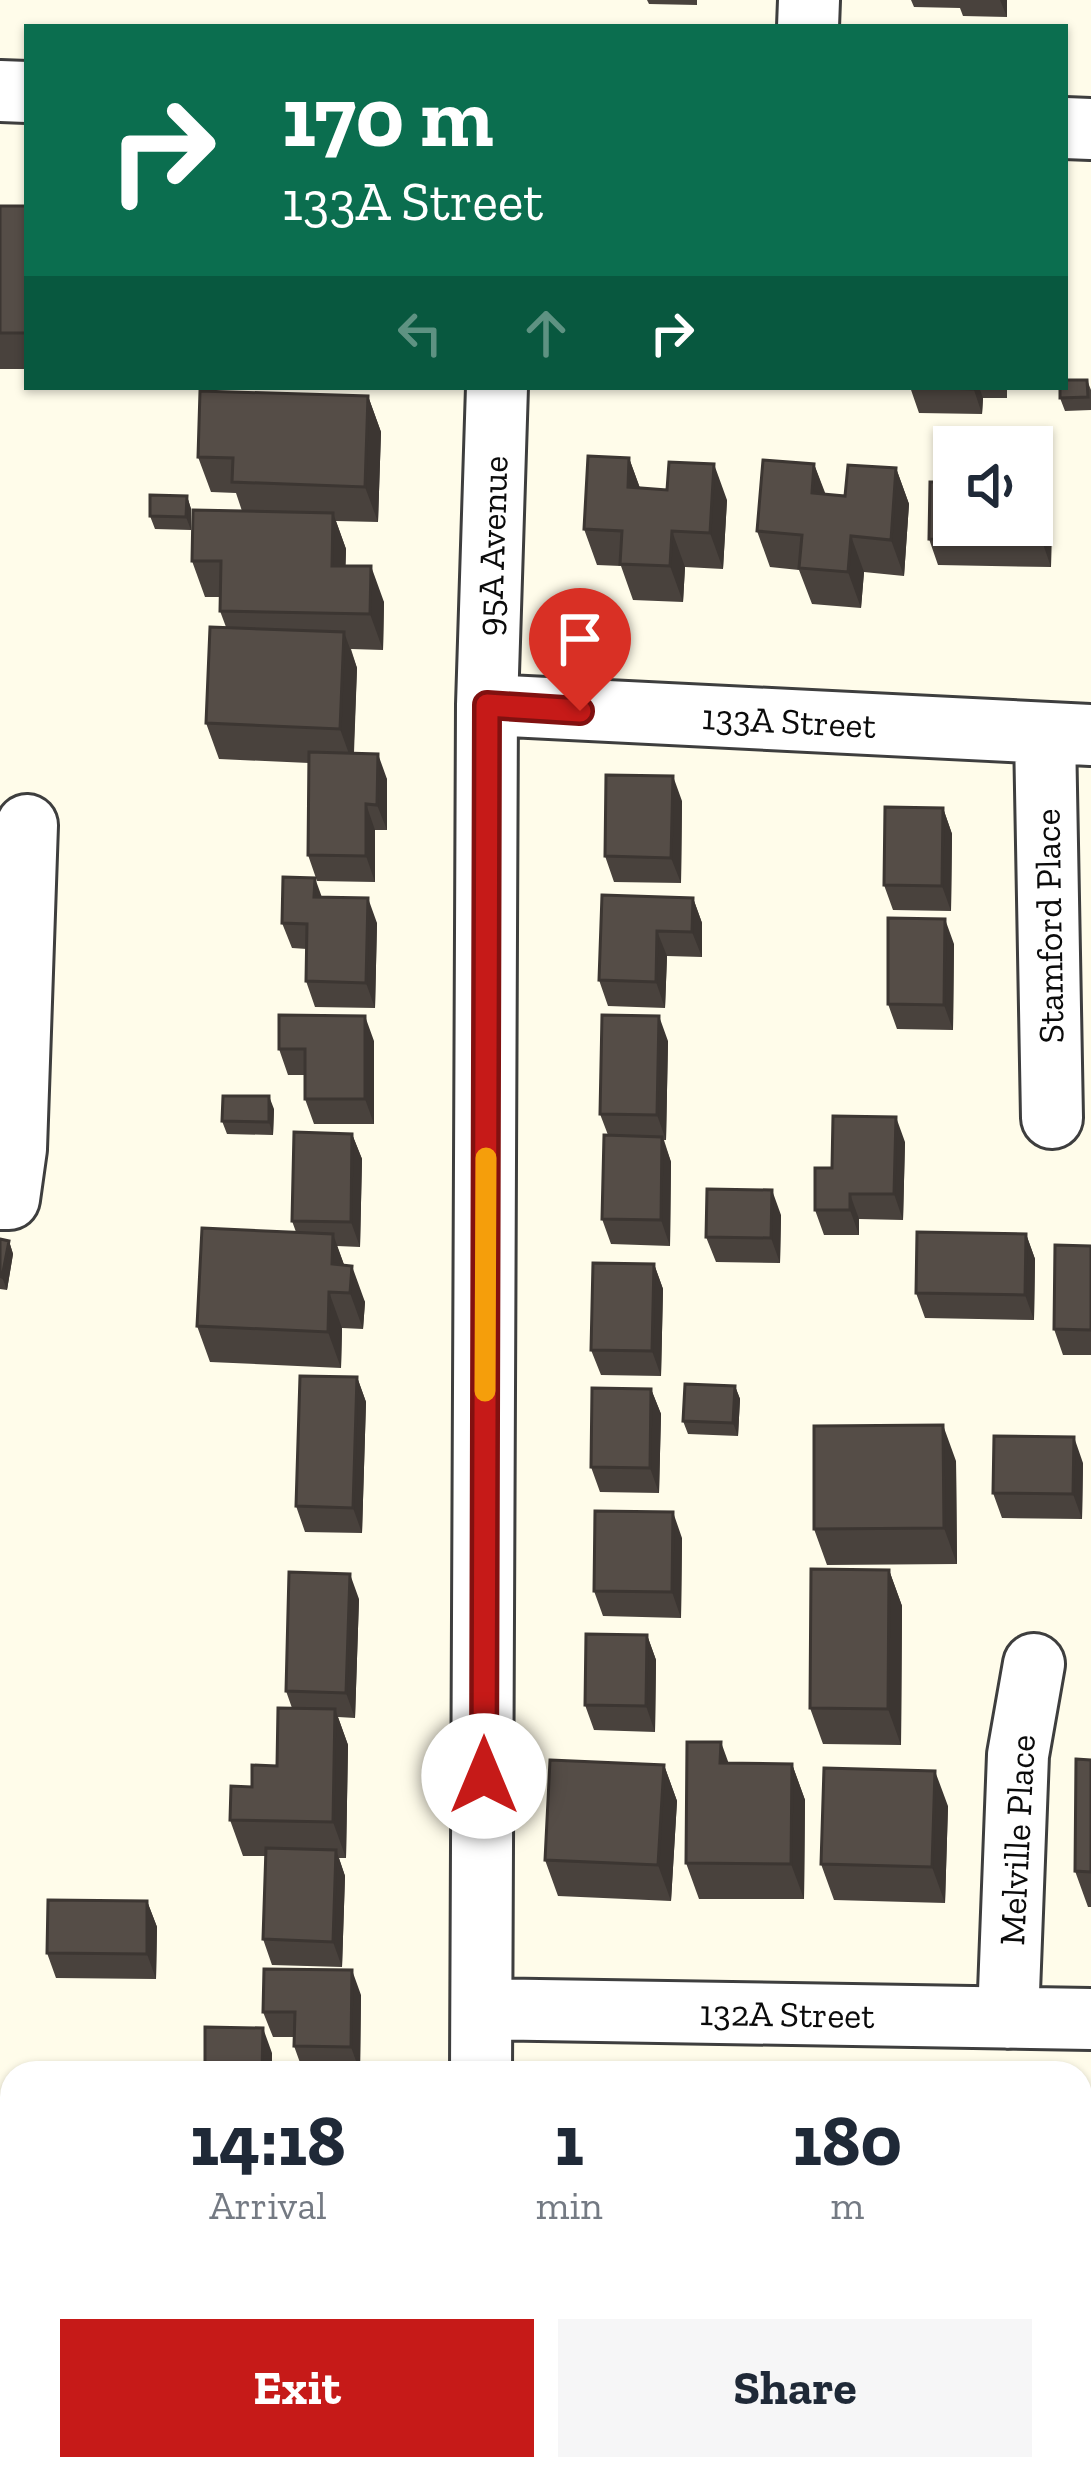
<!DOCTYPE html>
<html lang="en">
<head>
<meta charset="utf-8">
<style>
  body { margin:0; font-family:"Zilla Slab",serif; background:#f6f6f7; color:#1f2937; height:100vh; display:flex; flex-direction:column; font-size:45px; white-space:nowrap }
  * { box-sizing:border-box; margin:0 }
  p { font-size:39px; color:#747a83 }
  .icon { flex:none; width:66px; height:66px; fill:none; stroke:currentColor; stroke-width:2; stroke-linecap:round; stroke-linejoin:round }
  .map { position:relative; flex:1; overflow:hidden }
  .side { position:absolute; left:0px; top:2061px; width:1092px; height:420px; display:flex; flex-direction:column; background:#fff; border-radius:36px 36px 0 0; box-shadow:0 3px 9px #0004 }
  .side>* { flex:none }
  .hud { position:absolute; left:24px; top:24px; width:1044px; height:366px; border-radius:0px; box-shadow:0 3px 9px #0004; background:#0b6e4f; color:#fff; overflow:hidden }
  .tools { position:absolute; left:933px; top:426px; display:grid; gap:24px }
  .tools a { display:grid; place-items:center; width:120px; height:120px; border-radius:0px; background:#fff; box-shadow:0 3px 9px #0004; font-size:60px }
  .pin { position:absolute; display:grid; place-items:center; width:102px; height:102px; color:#fff; margin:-123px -51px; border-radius:50% 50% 50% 0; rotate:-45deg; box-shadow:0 0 12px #0007 }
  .pin .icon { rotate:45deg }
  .me { position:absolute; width:132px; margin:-66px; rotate:0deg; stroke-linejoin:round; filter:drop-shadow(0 0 9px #0008) }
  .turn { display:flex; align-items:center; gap:42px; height:252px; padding:0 60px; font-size:54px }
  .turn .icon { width:156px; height:156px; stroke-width:2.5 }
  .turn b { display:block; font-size:84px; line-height:102px }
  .lanes { display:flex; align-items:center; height:114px; padding:0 60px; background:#0003; justify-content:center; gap:60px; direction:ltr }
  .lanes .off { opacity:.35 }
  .eta { display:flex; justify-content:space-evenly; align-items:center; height:204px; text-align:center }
  .eta b { font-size:72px; font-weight:700; line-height:84px }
  .button { display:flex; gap:24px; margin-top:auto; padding:24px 60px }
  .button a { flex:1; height:138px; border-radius:0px; background:#c61a18; color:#fff; font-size:48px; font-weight:700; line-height:138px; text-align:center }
  .button a+a { background:#f6f6f7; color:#1f2937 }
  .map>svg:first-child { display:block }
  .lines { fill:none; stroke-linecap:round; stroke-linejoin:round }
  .minor-casing { stroke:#3e3e3e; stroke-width:66 }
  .minor { stroke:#fff; stroke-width:60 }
  .wall { fill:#49423d }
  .shaded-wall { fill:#3c3632 }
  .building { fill:#554d47; stroke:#3c3632; stroke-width:3 }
  .route-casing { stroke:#811110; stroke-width:30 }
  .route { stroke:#c61a18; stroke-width:21 }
  .slow { stroke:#f59e0b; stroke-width:21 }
  .labels { text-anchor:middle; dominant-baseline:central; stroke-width:12; stroke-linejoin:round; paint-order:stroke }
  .street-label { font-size:36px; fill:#0b0b0b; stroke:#fff }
</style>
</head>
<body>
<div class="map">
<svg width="1091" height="2481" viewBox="0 0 1091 2481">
  <rect width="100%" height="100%" fill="#fffcea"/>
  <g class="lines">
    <g class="minor-casing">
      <path id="minor" d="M808,27L809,0
        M0,91L27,92
        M1065,128L1091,129
        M487,705L1091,735
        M1045,734L1052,1118
        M0,1199H9L16,1149L27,825
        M483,2009L1091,2019
        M1008,2018L1018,1755L1034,1664
        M481,2073L487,705L497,387
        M0,2257L12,2258
        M1080,2342H1091
        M472,2481V2469"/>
    </g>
    <use href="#minor" class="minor"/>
  </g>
  <path class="wall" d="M647,0H697V5L649,4Z
    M911,0H1007V17L963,16L960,8L914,7Z
    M0,206H27V369H0Z
    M1087,380L1091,390V410L1065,411L1060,398Z
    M910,387H1007V398H983L982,414L919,413Z
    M368,396L381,432L378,522L336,521L346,549L345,566L384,602L383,650L351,649L357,668L354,753L387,779V830H375V882L317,881L308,855L309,763L219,759L206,723L226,627L220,611V597H205L192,561L242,511L236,493L211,492L198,457Z
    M629,458L640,488L727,500L723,569L685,567L683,602L633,600L621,566L597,565L584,529Z
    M814,464L826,495L845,496L896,468L909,504L904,576L864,572L861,608L812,604L799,570L770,567L757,531Z
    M1043,484L1052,509L1051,567L938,565L929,539Z
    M187,496L191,509V530L155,529L150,516Z
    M682,801L681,883L614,882L605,856Z
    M943,808L952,834L951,911L893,910L884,885Z
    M322,897L377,923L375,1008L315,1007L306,981L307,949L292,948L282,923Z
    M693,898L702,923V957L667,956L665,1008L608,1006L599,980Z
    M954,944L953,1030L897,1029L888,1004Z
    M374,1041V1124H314L305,1099V1075H288L279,1049Z
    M668,1041L666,1140H664L671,1162L670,1246L611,1244L602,1219L608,1135L600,1114Z
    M274,1109L273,1135L227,1134L222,1121Z
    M352,1134L362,1159L360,1247L337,1246L344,1265L365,1302L363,1329L342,1328L341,1368L210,1362L197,1326L296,1232L292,1221Z
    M905,1142L903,1220L859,1219V1235H824L815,1210L832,1168Z
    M781,1215L780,1263L716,1262L706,1237Z
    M1026,1234L1035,1259L1034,1320L925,1318L916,1293Z
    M0,1239L9,1241L13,1254L7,1290L0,1289Z
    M1091,1246V1355H1063L1054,1329Z
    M654,1264L663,1289L661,1376L601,1375L591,1350Z
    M357,1377L366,1402L362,1533L305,1532L296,1506Z
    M735,1386L740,1399L738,1436L688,1434L683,1421Z
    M651,1389L661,1414L659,1493L600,1492L591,1467Z
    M956,1461L957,1564L827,1565L814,1529Z
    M1083,1463L1082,1519L1002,1518L993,1493Z
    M682,1538L681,1618L603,1616L594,1591Z
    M889,1570L902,1606L901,1745L823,1744L810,1708Z
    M359,1599L355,1718L338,1717L348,1745L346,1858H339L345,1876L342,1967L272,1965L263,1939L265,1856H243L230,1820L252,1787L277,1766L292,1708L286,1691Z
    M647,1635L656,1660L655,1732L594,1730L585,1705Z
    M1091,1760V1907H1088L1075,1871Z
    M728,1763L792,1764L805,1800L804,1899H699L686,1863Z
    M664,1765L677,1801L671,1901L558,1896L545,1860Z
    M948,1806L945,1903L834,1900L821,1864Z
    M147,1901L157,1927L156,1979L56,1978L47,1953Z
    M361,1995L360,2072L303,2071L294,2046V2037H273L263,2012Z
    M1080,2114H1091V2194H1080Z
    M0,2357L12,2358V2440H0Z"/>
  <path class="shaded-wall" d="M1000,0H1007V17Z
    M973,387H979L983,398L982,414Z
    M368,396L381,432L378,522L365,487Z
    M629,458L642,494L628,487Z
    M714,464L727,500L723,569L710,533Z
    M814,464L827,500L812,493Z
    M896,468L909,504L904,576L891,540Z
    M1043,484L1052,509L1051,567L1042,541Z
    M187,496L191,509V530L186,517Z
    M333,513L346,549L345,602L332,566Z
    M672,531L685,567L683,602L670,566Z
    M851,536L864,572L861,608L848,572Z
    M371,566L384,602L383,650L370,614Z
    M344,632L357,668L353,765L340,729Z
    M378,754L387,779V830L377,805Z
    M673,776L682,801L681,883L671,858Z
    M366,804L375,830V882L366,856Z
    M943,808L952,834L951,911L942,886Z
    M315,878L324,903L314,897Z
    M368,898L377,923L375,1008L366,983Z
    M693,898L702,923V957L692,932Z
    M945,919L954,944L953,1030L944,1005Z
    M657,931L667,956L665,1008L656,982Z
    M365,1016L374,1041V1124L365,1099Z
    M659,1016L668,1041L666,1140L657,1115Z
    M269,1096L274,1109L273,1135L269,1122Z
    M896,1117L905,1142L903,1220L894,1194Z
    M352,1134L362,1159L360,1247L351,1222Z
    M662,1137L671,1162L670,1246L661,1220Z
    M772,1190L781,1215L780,1263L771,1238Z
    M850,1194L859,1219V1235L850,1210Z
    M333,1234L346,1270L332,1264Z
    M1026,1234L1035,1259L1034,1320L1025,1295Z
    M9,1241L13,1254L7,1290L2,1277Z
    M654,1264L663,1289L661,1376L652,1351Z
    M352,1266L365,1302L363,1329L350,1293Z
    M329,1292L342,1328L341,1368L328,1332Z
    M357,1377L366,1402L362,1533L353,1508Z
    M735,1386L740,1399L738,1436L733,1423Z
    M651,1389L661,1414L659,1493L650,1468Z
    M943,1425L956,1461L957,1564L944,1528Z
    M1074,1437L1083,1463L1082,1519L1073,1494Z
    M673,1512L682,1538L681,1618L672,1592Z
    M889,1570L902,1606L901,1745L888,1709Z
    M350,1574L359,1599L355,1718L346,1693Z
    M647,1635L656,1660L655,1732L646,1706Z
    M335,1709L348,1745L346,1858L333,1822Z
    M721,1742L734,1778L720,1763Z
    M792,1764L805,1800L804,1899L791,1864Z
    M664,1765L677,1801L671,1901L658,1865Z
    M935,1771L948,1806L945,1903L932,1867Z
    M336,1850L345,1876L342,1967L333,1942Z
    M147,1901L157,1927L156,1979L147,1954Z
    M352,1970L361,1995L360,2072L351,2047Z
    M263,2028L272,2053V2073H262Z
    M347,2469H355L356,2481H347Z
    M625,2469H634V2481H625Z
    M733,2469H742V2481H732Z
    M863,2469H869L872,2481H862Z
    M986,2469H994L995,2481H985Z"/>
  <path class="building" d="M0,206H27V333H0Z
    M1065,380H1087L1088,397L1060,398V387H1065Z
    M910,387H973V389Z
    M200,391L368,396L365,487L232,482L233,458L198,457Z
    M1022,434L1025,447H1000L998,437Z
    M588,456L629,458L628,487L667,490L669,462L714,464L710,533L672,531L670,566L620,564L622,531L584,529Z
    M763,460L814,464L812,493L845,496L848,465L896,468L891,540L851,536L848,572L799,568L802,535L757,531Z
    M930,482H954V525H1032V484H1043L1042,541L929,539Z
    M150,495L187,496L186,517L150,516Z
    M193,510L333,513L332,566H371L370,614L220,611L221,561H192Z
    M210,627L344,632L340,729L206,723Z
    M309,752L378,754L377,805L366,804V856L308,855Z
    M606,775L673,776L671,858L605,856Z
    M885,807L943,808L942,886L884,885Z
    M283,877L315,878L314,897L368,898L366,983L306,981L307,924L282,923Z
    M602,895L693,898L692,932L657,931L656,982L599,980Z
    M888,918L945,919L944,1005L888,1004Z
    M279,1015L365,1016V1099H305V1049H279Z
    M602,1015L659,1016L657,1115L600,1114Z
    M223,1096H269V1122L222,1121Z
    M833,1116L896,1117L894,1194H850V1210H815V1168H832Z
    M294,1132L352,1134L351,1222L292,1221Z
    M604,1135L662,1137L661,1220L602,1219Z
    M707,1189L772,1190L771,1238L706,1237Z
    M202,1228L333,1234L332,1264L352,1266L350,1293L329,1292L328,1332L197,1326Z
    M917,1232L1026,1234L1025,1295L916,1293Z
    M0,1239L9,1241L2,1277L0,1276Z
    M1055,1245L1091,1246V1330L1054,1329Z
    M593,1263L654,1264L652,1351L591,1350Z
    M300,1376L357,1377L353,1508L296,1506Z
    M685,1384L735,1386L733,1423L683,1421Z
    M592,1388L651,1389L650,1468L591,1467Z
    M943,1425L944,1528L814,1529V1426Z
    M994,1436L1074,1437L1073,1494L993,1493Z
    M595,1511L673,1512L672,1592L594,1591Z
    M811,1569L889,1570L888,1709L810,1708Z
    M289,1572L350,1574L346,1693L286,1691Z
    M586,1634L647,1635L646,1706L585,1705Z
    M278,1708L335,1709L333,1822L230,1820L231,1786L252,1787V1765L277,1766Z
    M687,1742H721L720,1763L792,1764L791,1864L686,1863Z
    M1076,1759L1091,1760V1872L1075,1871Z
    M550,1760L664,1765L658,1865L545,1860Z
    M824,1768L935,1771L932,1867L821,1864Z
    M266,1848L336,1850L333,1942L263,1939Z
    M48,1900L147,1901V1954L47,1953Z
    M264,1969L352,1970L351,2047L294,2046L295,2012H263Z
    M205,2027L263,2028L262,2073H205Z
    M56,2065L88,2067V2073H56Z
    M1080,2114H1091V2169H1080Z
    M0,2357L12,2358V2415H0Z
    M1080,2379L1091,2380V2481H1011V2469H1080Z
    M292,2469H347V2481H270L292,2480Z
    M537,2469H625V2481H537Z
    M651,2469H733L732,2481H651Z
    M789,2469H863L862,2481H789Z
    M903,2469H986L985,2481H902Z"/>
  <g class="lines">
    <g class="route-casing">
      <path id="route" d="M484,1776L487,705L580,711"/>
    </g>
    <use href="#route" class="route"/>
    <path class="slow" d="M485,1391L486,1158"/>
  </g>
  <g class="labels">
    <g class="street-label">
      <text transform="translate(492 546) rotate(-88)">95A Avenue</text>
      <text transform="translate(789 721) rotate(3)">133A Street</text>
      <text transform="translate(1049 926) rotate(-91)">Stamford Place</text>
      <text transform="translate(1017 1840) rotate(-87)">Melville Place</text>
      <text transform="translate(787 2014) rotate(1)">132A Street</text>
    </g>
  </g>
</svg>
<div class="tools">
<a><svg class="icon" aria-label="sound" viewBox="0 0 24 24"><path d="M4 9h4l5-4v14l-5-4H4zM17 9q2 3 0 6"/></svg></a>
</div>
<div class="pin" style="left:580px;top:711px;background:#d93025"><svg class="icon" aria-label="arrive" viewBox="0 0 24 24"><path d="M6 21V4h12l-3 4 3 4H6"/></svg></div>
<svg class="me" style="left:484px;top:1776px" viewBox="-20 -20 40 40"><circle r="19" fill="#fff"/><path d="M0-13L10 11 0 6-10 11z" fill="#c61a18"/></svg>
<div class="hud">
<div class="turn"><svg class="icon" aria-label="right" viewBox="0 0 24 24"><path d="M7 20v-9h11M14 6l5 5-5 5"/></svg><div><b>170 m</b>133A Street</div></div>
<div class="lanes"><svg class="icon off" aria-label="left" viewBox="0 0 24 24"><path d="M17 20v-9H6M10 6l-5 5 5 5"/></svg><svg class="icon off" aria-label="ahead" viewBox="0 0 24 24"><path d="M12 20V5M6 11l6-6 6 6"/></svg><svg class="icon" aria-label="right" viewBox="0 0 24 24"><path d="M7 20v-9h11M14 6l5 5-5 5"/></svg></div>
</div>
<section class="side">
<div class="eta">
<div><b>14:18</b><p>Arrival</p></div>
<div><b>1</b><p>min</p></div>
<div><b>180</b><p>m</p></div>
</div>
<div class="button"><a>Exit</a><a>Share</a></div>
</section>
</div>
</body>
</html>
